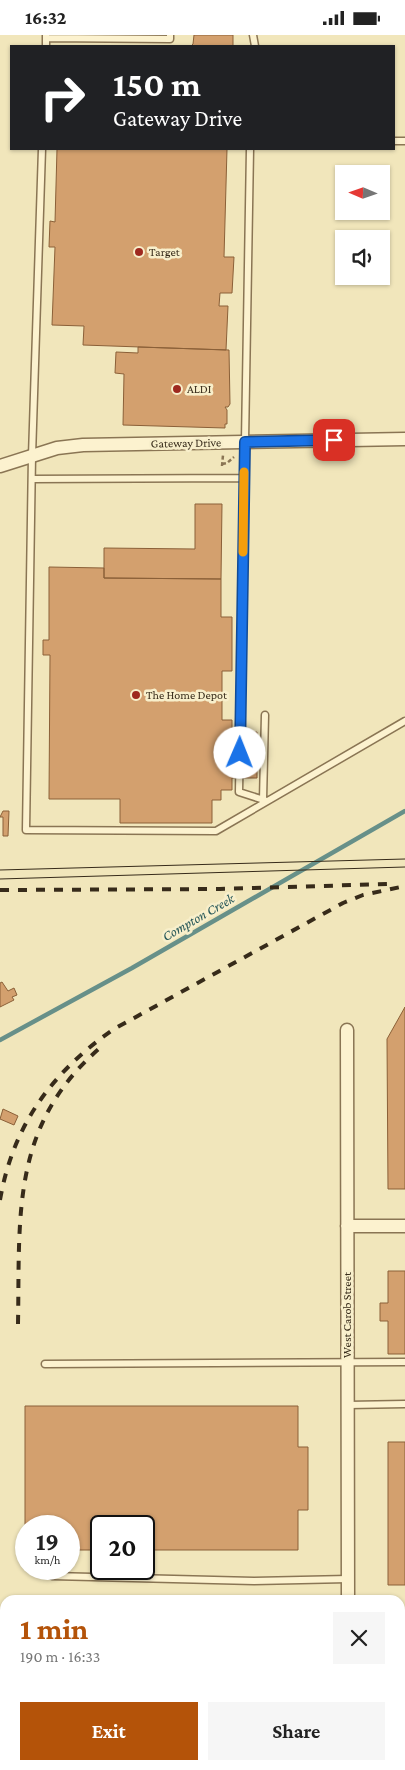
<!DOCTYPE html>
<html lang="en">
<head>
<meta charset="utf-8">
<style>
  body { margin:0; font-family:"Crimson Pro",serif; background:#f6f6f6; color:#222; height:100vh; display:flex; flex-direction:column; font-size:19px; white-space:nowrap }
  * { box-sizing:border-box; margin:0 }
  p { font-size:16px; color:#767676 }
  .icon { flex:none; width:28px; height:28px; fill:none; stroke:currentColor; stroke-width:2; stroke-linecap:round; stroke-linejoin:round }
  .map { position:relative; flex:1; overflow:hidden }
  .sheet { position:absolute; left:0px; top:1560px; width:405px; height:175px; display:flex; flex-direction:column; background:#fff; border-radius:15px 15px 0 0; box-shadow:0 1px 4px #0004 }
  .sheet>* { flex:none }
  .hud { position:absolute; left:10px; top:10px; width:385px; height:105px; border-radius:0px; box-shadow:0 1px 4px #0004; background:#202124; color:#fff; overflow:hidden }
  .needle { width:32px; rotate:272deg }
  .controls { position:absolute; left:335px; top:130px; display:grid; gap:10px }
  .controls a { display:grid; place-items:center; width:55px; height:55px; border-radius:0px; background:#fff; box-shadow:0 1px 4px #0004; font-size:25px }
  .speed { position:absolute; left:15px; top:1480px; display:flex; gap:10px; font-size:25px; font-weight:700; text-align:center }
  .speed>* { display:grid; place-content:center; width:65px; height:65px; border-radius:50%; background:#fff; box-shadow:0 1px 4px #0004; line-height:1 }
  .speed small { font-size:12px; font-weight:400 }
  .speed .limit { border:2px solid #111; border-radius:8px; background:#fff; color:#111 }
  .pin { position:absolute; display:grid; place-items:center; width:42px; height:42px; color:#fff; margin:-21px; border-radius:10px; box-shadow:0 2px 8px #0006 }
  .me { position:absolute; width:55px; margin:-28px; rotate:1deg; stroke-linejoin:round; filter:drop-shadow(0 0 4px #0008) }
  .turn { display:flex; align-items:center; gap:18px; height:105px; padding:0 20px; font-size:22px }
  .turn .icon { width:65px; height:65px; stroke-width:2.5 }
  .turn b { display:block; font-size:35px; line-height:42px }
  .round { display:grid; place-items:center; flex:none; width:52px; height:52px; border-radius:0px; background:#f6f6f6 }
  .headline { display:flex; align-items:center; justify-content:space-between; height:85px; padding:0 20px }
  h1 { font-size:30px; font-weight:700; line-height:38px; color:#b45309 }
  .button { display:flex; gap:10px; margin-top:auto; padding:10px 20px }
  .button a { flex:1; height:58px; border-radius:0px; background:#b45309; color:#fff; font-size:20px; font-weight:700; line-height:58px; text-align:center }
  .button a+a { background:#f6f6f6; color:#222 }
  .status { display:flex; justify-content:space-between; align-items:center; height:35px; padding:0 25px; background:#fff; direction:ltr }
  .status svg { height:14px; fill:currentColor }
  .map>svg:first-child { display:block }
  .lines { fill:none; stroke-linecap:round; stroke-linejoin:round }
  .stream { stroke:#679089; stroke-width:4.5 }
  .building { fill:#d3a06e; stroke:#8b6038 }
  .lane-casing { stroke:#8a7554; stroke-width:9 }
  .street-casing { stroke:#8a7554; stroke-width:15 }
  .path { stroke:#8a7554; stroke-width:2.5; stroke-dasharray:4 2.5; stroke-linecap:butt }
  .lane { stroke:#fcf2cf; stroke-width:6 }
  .street { stroke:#fcf2cf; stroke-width:12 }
  .tram { stroke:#372b1a; stroke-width:1 }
  .rail { stroke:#372b1a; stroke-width:4; stroke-dasharray:9 9; stroke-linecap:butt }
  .route-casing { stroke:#114b97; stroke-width:12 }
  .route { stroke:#1a73e8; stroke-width:9 }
  .slow { stroke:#f59e0b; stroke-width:9 }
  .poi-dot { fill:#9e291f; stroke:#f8efcb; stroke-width:2 }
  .labels { text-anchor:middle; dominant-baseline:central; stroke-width:5; stroke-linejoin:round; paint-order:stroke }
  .poi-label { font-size:12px; fill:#372b1a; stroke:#f8efcb; text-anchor:start }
  .street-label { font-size:12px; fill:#372b1a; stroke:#f8efcb }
  .water-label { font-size:14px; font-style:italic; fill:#285859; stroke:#f8efcb }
</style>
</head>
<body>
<div class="status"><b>16:32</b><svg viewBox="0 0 49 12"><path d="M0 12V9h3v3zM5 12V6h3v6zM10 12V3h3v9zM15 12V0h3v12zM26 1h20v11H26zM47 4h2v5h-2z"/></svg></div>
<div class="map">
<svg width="405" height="1735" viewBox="0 0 405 1735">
  <rect width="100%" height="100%" fill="#f1e6bb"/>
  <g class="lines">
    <path class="stream" d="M0,1005L132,933L405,776"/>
  </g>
  <path class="building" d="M194,0H233V11H191L193,9Z
    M57,114H227L224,222H234L232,258H220L219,271H228L226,315L83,310L84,291L52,290L55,212H49L50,186L55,187Z
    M138,312L229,315L230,369L228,372H225L227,375V389H225V393L123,390L124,339L115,338L116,317L138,318Z
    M195,469H222L221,544L104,543V513L195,514Z
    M49,532L104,533V543L221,544V582H232V636H222V685H232V697H257V743H232V755H221V765H212V788H120V764H49L50,620H43V605H49Z
    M3,776H9L8,801H3V782H0Z
    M2,947L8,956L14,953L17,960L12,962L14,965L0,972V948Z
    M405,972V1154H388L387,1004Z
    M3,1074L18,1081L14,1090L0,1084Z
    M388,1236H405V1319H388V1286H380V1268H388Z
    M25,1371H298V1412H308V1475H298V1515H144V1491H101V1515H69V1491H26L25,1515Z
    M388,1407H405V1550H388Z
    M400,1680H405V1735H388V1730H400Z
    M34,1730H293V1735H34Z"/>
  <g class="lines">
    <g class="lane-casing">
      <path id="lane" d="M253,0L255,11
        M46,3L170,4V0
        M46,11V0
        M394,106H405
        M42,114L32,421L26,795L216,796L405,686
        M250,114L239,757L267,766
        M32,444L244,443
        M263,765L265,680
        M45,1329L405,1327
        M348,1370L405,1369
        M52,1541L254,1546L348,1544
        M400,1591H405
        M400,1631L405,1632"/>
    </g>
    <g class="street-casing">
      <path id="street" d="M0,431L57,413L83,410L405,404
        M347,995L348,1565
        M347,1191H405
        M348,1730V1735"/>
    </g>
    <path class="path" d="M222,429L227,428L234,422
      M222,431L223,420"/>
    <use href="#lane" class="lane"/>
    <use href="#street" class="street"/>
    <path class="tram" d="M0,835L405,824
      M0,844L405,832"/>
    <path class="rail" d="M0,855L220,854L388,849
      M0,1165C13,1090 52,1037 114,994L343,868L363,860L405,851
      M18,1289C20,1181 10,1090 101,1012"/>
  </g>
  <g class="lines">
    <g class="route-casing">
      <path id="route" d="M240,718L245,407L334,405"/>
    </g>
    <use href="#route" class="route"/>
    <path class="slow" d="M243,517L244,437"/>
  </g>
  <g class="poi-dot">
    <circle cx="139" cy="217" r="5"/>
    <circle cx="177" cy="354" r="5"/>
    <circle cx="136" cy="660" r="5"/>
  </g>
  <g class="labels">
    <g class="poi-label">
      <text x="149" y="217">Target</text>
      <text x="187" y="354">ALDI</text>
      <text x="146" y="660">The Home Depot</text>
    </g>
    <g class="street-label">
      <text transform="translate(186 408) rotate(-1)">Gateway Drive</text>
      <text transform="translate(347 1280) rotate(-90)">West Carob Street</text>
    </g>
    <g class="water-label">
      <text transform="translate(198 882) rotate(-30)">Compton Creek</text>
    </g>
  </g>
</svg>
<div class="controls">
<a><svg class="needle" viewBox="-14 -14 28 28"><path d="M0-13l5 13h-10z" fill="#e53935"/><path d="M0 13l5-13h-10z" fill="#767676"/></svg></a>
<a><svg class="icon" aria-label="sound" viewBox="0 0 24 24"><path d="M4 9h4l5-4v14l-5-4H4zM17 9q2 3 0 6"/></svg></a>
</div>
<div class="speed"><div>19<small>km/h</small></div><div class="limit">20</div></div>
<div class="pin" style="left:334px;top:405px;background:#d93025"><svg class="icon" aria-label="arrive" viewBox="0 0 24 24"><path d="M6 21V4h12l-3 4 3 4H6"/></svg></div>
<svg class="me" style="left:240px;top:718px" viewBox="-20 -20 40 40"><circle r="19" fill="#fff"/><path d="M0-13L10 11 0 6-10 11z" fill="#1a73e8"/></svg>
<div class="hud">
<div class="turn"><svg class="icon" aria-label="right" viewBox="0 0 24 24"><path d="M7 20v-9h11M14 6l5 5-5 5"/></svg><div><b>150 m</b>Gateway Drive</div></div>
</div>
<section class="sheet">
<div class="headline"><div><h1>1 min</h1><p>190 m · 16:33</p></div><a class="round"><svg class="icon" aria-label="close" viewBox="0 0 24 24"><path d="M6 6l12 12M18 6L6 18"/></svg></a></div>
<div class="button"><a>Exit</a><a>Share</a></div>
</section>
</div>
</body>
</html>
